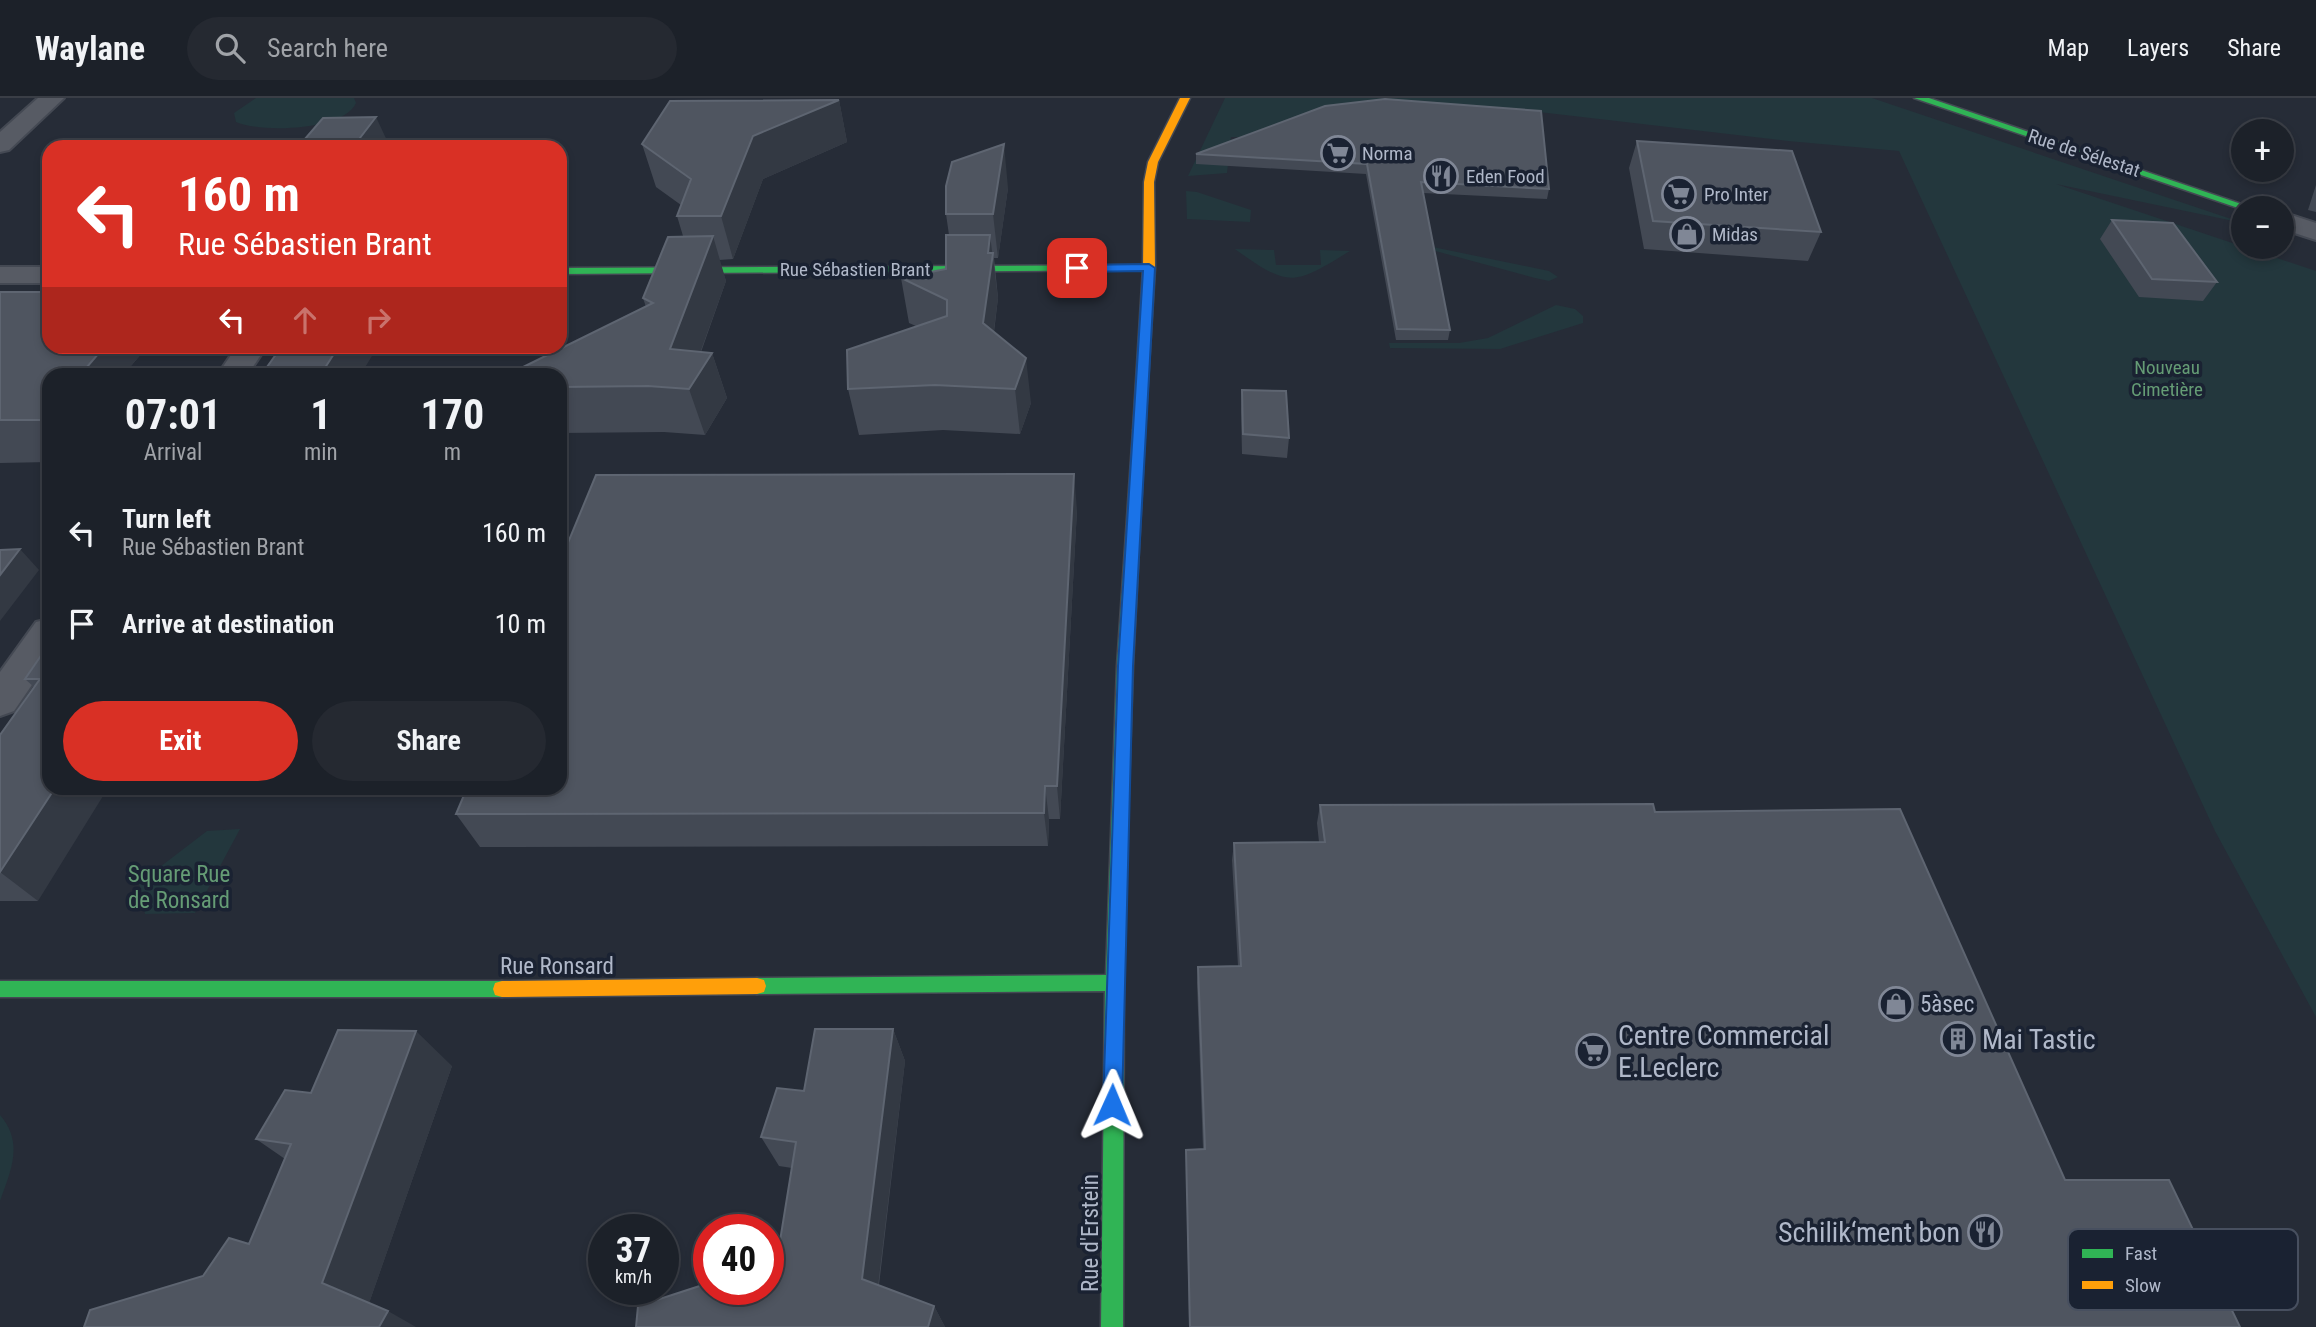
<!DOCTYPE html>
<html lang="en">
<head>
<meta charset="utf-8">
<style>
  body { margin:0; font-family:"Roboto Condensed",sans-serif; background:#252931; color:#f1f3f6; height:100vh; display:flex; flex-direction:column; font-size:26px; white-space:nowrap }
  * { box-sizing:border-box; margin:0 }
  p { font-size:23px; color:#a0a3a8 }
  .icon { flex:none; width:38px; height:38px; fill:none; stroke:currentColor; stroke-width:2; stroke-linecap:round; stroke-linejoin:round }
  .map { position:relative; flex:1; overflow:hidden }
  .details { position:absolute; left:42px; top:270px; width:525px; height:427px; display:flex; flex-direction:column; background:#1c2129; border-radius:21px; box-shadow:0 4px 10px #0003,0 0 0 2px #3a3e46 }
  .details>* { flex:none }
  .banner { position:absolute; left:42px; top:42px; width:525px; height:214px; border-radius:21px; box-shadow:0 4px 10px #0003,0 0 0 2px #3a3e46; background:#d93025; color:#fff; overflow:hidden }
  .buttons { position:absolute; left:2231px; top:21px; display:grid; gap:14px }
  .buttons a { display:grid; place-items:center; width:63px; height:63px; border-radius:50%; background:#1c2129; box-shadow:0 4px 10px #0003,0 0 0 2px #3a3e46; font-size:35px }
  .speed { position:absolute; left:588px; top:1116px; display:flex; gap:14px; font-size:35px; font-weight:700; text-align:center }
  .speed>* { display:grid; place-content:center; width:91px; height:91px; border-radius:50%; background:#1c2129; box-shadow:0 4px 10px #0003,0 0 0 2px #3a3e46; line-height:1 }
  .speed small { font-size:18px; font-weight:400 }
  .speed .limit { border:10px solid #d22; background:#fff; color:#111 }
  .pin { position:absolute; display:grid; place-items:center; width:60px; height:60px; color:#fff; margin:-30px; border-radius:14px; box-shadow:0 4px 10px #0006 }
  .me { position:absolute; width:77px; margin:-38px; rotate:1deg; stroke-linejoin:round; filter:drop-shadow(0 0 5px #0008) }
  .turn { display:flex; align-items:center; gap:24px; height:147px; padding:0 21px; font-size:32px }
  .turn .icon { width:91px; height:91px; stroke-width:2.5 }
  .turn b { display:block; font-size:49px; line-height:60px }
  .lanes { display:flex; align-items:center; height:66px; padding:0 21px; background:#0003; justify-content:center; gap:35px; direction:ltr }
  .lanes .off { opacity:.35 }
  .eta { display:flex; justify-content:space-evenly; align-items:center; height:119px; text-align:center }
  .eta b { font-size:42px; font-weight:700; line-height:49px }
  .primary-button { display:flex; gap:14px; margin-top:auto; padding:14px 21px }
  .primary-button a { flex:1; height:80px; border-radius:42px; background:#d93025; color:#fff; font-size:28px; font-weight:700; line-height:80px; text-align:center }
  .primary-button a+a { background:#252931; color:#f1f3f6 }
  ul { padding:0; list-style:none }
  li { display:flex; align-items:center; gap:21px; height:91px; padding:0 21px }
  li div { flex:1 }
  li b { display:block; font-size:26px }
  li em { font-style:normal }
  header { display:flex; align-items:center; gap:42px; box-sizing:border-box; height:98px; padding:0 35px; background:#1c2129; border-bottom:2px solid #3a3e46 }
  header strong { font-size:33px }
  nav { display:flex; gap:38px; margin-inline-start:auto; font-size:24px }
  .search { width:490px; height:63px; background:#252931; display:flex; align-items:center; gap:18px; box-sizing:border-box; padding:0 24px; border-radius:38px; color:#a0a3a8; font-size:26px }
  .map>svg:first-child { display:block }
  .green { fill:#23373d }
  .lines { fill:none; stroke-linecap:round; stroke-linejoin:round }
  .street-casing { stroke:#444953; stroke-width:4 }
  .fast-casing { stroke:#444953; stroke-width:3 }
  .slow-casing { stroke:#444953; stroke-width:3 }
  .street { fill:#575b64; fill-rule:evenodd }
  .fast { fill:#30b455; fill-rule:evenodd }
  .slow { fill:#ff9f0a; fill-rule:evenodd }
  .wall { fill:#434954 }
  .shaded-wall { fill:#333943 }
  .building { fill:#4f5560; stroke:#5e6571; stroke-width:2 }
  .route { fill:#1a73e8; stroke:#114b97; stroke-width:2 }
  .labels { text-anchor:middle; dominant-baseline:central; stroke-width:7; stroke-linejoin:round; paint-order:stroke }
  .far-poi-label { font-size:19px; fill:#b0b8c9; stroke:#1a2232; text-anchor:start }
  .far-street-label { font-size:19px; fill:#b0b8c9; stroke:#1a2232 }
  .far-park-label { font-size:19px; fill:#659c75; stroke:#1a2232 }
  .park-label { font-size:23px; fill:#659c75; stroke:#1a2232 }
  .street-label { font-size:23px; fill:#b0b8c9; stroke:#1a2232 }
  .poi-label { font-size:23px; fill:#b0b8c9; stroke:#1a2232; text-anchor:start }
  .near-poi-label { font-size:28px; fill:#b0b8c9; stroke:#1a2232; text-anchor:start }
  .key { fill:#1a2232; stroke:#474f5f; stroke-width:2 }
  .key-label { font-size:19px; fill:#b0b8c9 }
</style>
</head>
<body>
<header>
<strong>Waylane</strong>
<div class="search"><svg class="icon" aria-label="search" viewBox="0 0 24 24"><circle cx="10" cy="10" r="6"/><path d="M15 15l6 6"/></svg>Search here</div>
<nav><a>Map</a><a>Layers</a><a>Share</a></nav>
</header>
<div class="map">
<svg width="2316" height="1229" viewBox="0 0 2316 1229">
  <rect width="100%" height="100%" fill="#262c37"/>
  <path class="green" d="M256,0H354L356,5C344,33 260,35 236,24L234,15Z
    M1225,0H1872L2243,125L2056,86L2316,173V919L2215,733L1899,53L1788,43L1539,14L1268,39H1231L1227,75L1188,78Z
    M1186,93L1197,94L1251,112L1250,124L1187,121Z
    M1428,148L1549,173L1558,179L1549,183L1535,180L1428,151Z
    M1235,151L1274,152L1276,167H1321L1320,152L1350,153C1294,187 1290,191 1235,151Z
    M1556,207L1575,211L1583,218V225L1500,251L1390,250L1389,245H1459L1488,240Z
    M240,731L195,815L145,816L139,785L207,733Z
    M0,1017C24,1045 11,1072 0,1103Z"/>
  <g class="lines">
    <g class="street-casing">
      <path id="street" d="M38,0H64L9,52L0,54V34Z
        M2282,114L2316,125V142L2282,131Z
        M0,169H49V185H0Z
        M237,248H267L248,276H218Z
        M49,521V562L14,613L0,618V574L36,524Z"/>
    </g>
    <g class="fast-casing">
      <path id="fast" d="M1914,0H1929L2253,110L2244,112Z
        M1149,167L1153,168V172L560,176V170Z
        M1139,328L1145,332L1133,568L1124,839L1123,1229H1101L1105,893L757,896L750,894L748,888L750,882L757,880L1106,877L1117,568L1133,332Z
        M0,883H502L509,885L511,891L509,897L502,899H0Z"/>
    </g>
    <g class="slow-casing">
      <path id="slow" d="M1180,0H1190L1158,64L1154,84L1155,170L1145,332L1139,336L1133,332L1143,170L1144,84L1148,64Z
        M757,880L764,882L766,888L764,894L757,896L502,899L495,897L493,891L495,885L502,883Z"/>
    </g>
    <use href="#street" class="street"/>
    <use href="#fast" class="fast"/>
    <use href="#slow" class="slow"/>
  </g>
  <path class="wall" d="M839,2L847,44L763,81L733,161L719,162L726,183L701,254L712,255L727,300L705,337L664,334L560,335V276L646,209L643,200L683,138L677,118L681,107L656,89L642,46Z
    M1325,8L1549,91L1547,101L1423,95L1450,232L1448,242H1396L1366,76L1196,66V56Z
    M1637,43L1821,134L1808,163L1644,151L1629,70Z
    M2316,87V114L2308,112Z
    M1008,90L998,160H994L998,200L994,234L1031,305L1020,336L943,332L859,337L848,291L916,228L909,225L901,180L946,171L949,137L946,116Z
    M2112,122L2217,184L2203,203L2139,199L2100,141Z
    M0,194L49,248H148L124,276H49V364L0,365Z
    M1242,292L1289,340L1287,360L1242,356L1241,312Z
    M1077,412L1060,721H1049L1048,748L480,749L456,716Z
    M49,546L38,803H0V637L34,589L25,581Z
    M1320,707L1655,714L2065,1082L2240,1229H1189L1186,1052L1203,1051L1197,885L1198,869L1238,868L1232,762L1234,745L1319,744L1317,725Z
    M893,931L905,963L879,1187L934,1208L945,1229H636L768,1192L780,1143L792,1070L779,1068L761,1039L804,993Z
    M452,968L369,1205L203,1178L249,1146L285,1061L256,1041L311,995Z"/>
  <path class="shaded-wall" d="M839,2L847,44L763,81L733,161L721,118L753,38Z
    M376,19L390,49H353Z
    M1004,46L1008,90L998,160L993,116Z
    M990,137L998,200L989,270L983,225L988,155Z
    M713,138L726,183L687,291L670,251Z
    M80,248H148L124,276H81L74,255Z
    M339,248H378L361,276H321Z
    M712,255L727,300L705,337L689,291Z
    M1026,260L1031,305L1020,336L1015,291Z
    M49,314V329L42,322Z
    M1074,376L1077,412L1060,721L1057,688Z
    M20,451L39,472L0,523V477Z
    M1045,688L1049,721L1048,748L1044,715Z
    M55,690H108L38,803L0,774Z
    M893,931L905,963L876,1205L862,1181Z
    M416,933L452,968L367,1211L322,1185Z
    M934,1208L945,1229H928Z
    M388,1213L416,1229H379Z"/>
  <path class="building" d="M1385,1L1541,13L1549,91L1421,84L1450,232L1397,231L1367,66L1196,56L1325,8Z
    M839,2L753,38L721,118H677L691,81L642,46L670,3Z
    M376,19L353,49H298L323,20Z
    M1637,43L1792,53L1821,134L1653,123Z
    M1004,46L993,116H946V88L952,64Z
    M2112,122L2173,125L2217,184L2152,181Z
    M946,137H990L988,155H993L983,225L1026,260L1015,291L935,287L848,291L847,252L947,218V202L901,180L946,171Z
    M713,138L670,251L712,255L689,291L648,288L560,289V276H509L653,205L643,200L668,139Z
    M0,194H49V248H80L74,255H99L81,276H49V314L42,322H0Z
    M282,248H339L321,276H262Z
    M1242,292L1286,293L1289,340L1243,336Z
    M1074,376L1057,688H1045L1044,715L456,716L467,690H560V464L596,377Z
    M20,451L0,477V452Z
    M49,546V690H55L0,774V637L40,581H25Z
    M1653,706L1655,714L1900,711L2065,1082H2169L2240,1229H1190L1186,1052L1205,1051L1198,869L1241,868L1234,745L1325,744L1320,707Z
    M815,931H893L862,1181L934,1208L928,1229H636L638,1208L709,1185V1192H768V1140L780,1143L796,1044L761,1039L777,990L804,993Z
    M338,932L416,933L322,1185L388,1213L379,1229H84L90,1212L203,1178L229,1140L249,1146L291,1046L256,1041L285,992L311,995Z"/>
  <path class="route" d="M1149,166L1155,170L1133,568L1122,1007L1119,1014L1112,1017L1105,1014L1103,1007L1118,568L1143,173L1077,174L1072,170L1077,167Z"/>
  <defs>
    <g id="supermarket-ring" transform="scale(1.75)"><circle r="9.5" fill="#1a2232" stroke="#808796" stroke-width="1.5"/><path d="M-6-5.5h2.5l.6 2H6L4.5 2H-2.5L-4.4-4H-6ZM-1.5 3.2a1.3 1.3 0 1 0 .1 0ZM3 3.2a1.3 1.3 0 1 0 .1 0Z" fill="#808796"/></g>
    <g id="restaurant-ring" transform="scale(1.75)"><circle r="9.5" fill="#1a2232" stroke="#808796" stroke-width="1.5"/><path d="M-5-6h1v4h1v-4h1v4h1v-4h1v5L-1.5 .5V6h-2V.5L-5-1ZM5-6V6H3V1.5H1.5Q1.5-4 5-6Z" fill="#808796"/></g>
    <g id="shop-ring" transform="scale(1.75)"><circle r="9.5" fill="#1a2232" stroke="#808796" stroke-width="1.5"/><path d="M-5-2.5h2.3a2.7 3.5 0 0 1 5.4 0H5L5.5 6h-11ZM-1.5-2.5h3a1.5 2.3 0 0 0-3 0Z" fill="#808796"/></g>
    <g id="building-ring" transform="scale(1.75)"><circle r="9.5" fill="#1a2232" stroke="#808796" stroke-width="1.5"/><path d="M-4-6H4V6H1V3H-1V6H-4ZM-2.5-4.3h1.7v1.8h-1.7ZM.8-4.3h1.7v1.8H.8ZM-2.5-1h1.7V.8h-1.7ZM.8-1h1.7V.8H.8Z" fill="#808796"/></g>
  </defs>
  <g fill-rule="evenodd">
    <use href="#supermarket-ring" x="1338" y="55"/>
    <use href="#restaurant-ring" x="1441" y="78"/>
    <use href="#supermarket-ring" x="1679" y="96"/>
    <use href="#shop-ring" x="1687" y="136"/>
    <use href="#shop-ring" x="1896" y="906"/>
    <use href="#building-ring" x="1958" y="941"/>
    <use href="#supermarket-ring" x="1593" y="953"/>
    <use href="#restaurant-ring" x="1985" y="1134"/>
  </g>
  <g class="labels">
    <g class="far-poi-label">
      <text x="1362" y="55">Norma</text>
      <text x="1466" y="78">Eden Food</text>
      <text x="1704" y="96">Pro Inter</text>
      <text x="1712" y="136">Midas</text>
    </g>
    <g class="far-street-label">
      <text transform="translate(2084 55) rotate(18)">Rue de Sélestat</text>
      <text x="855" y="171">Rue Sébastien Brant</text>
    </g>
    <g class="far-park-label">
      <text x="2167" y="269">Nouveau<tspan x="2167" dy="22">Cimetière</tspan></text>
    </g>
    <g class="park-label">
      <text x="179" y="776">Square Rue<tspan x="179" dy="26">de Ronsard</tspan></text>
    </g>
    <g class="street-label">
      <text x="557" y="868">Rue Ronsard</text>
      <text transform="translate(1090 1135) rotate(-90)">Rue d'Erstein</text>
    </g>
    <g class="poi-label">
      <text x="1920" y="906">5àsec</text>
    </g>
    <g class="near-poi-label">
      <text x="1618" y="937">Centre Commercial<tspan x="1618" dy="32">E.Leclerc</tspan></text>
      <text x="1982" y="941">Mai Tastic</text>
      <text x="1960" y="1134" text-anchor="end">Schilik‘ment bon</text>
    </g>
  </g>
  <rect x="2068" y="1131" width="230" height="81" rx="10" class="key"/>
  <rect x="2082" y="1151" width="31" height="9" fill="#30b455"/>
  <rect x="2082" y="1183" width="31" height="8" fill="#ff9f0a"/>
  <g class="key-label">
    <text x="2125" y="1162">Fast</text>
    <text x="2125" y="1194">Slow</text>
  </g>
</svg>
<div class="buttons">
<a>+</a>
<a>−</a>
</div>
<div class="speed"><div>37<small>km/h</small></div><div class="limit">40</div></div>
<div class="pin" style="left:1077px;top:170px;background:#d93025"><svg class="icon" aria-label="arrive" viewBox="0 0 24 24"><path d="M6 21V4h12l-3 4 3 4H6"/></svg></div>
<svg class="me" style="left:1112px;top:1007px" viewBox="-20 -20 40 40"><path d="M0-17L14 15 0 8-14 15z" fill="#1a73e8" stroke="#fff" stroke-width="4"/></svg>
<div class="banner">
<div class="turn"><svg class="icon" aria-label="left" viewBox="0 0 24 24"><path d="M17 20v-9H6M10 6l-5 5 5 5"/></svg><div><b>160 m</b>Rue Sébastien Brant</div></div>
<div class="lanes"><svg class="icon" aria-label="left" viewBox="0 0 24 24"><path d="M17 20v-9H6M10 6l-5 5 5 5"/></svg><svg class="icon off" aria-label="ahead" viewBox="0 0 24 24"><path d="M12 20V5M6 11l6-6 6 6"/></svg><svg class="icon off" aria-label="right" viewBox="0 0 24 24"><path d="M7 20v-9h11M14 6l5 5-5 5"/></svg></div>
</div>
<section class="details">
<div class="eta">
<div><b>07:01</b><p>Arrival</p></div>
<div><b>1</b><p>min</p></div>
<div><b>170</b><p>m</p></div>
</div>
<ul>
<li><svg class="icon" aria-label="left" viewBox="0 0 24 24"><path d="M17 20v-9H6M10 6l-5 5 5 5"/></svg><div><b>Turn left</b><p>Rue Sébastien Brant</p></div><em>160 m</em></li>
<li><svg class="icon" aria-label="arrive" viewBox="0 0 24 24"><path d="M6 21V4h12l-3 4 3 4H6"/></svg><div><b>Arrive at destination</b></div><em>10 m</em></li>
</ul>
<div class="primary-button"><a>Exit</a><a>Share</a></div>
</section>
</div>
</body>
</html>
